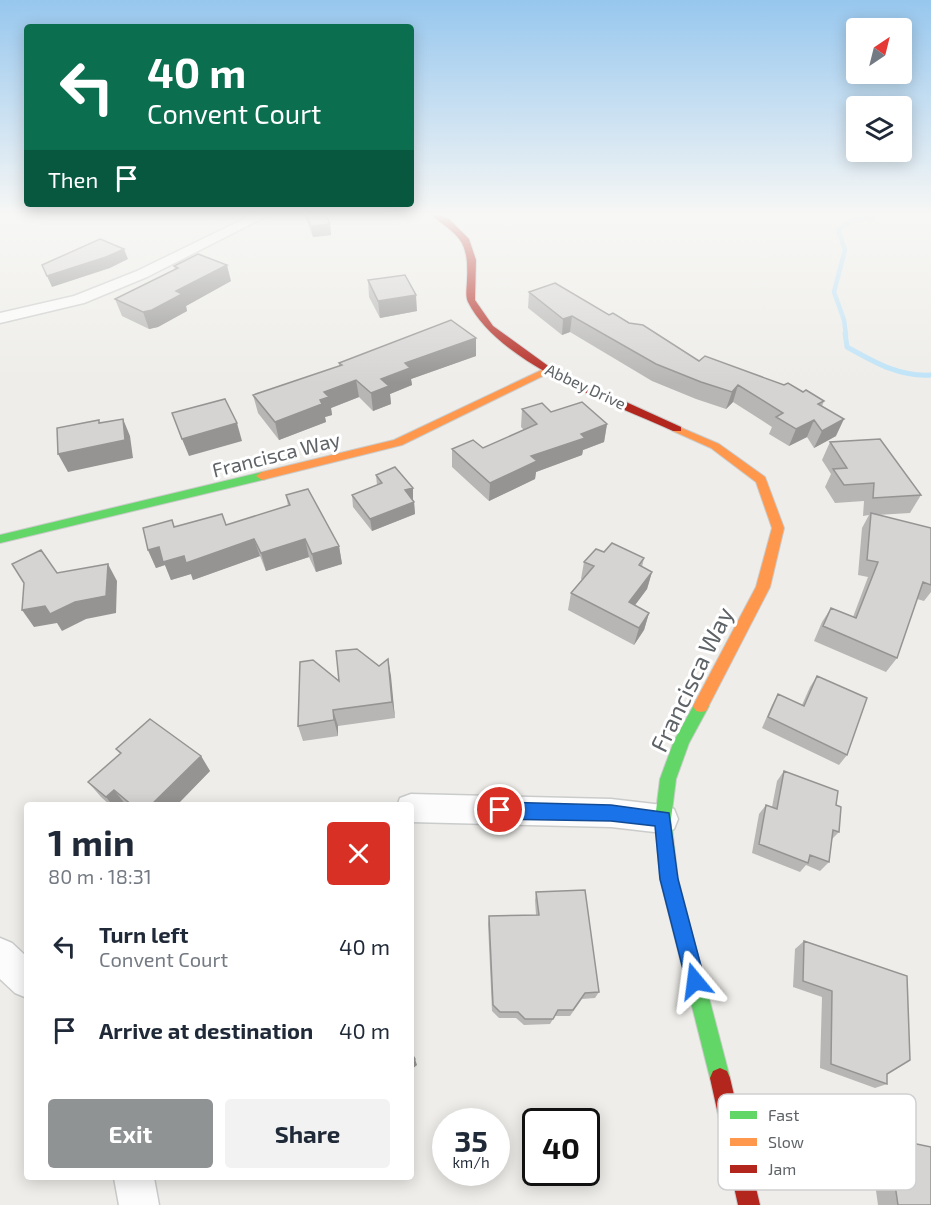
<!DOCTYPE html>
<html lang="en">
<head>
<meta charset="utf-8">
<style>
  body { margin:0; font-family:"Exo 2",sans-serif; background:#f2f2f3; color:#1f2937; height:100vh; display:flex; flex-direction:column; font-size:22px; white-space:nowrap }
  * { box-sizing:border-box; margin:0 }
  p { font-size:20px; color:#747a83 }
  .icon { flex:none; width:33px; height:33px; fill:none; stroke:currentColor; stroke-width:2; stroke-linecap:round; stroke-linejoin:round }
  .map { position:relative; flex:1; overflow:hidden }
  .sheet { position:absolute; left:24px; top:802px; width:390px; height:378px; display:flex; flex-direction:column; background:#fff; border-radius:6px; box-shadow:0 3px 15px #0003 }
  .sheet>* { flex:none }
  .banner { position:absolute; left:24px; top:24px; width:390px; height:183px; border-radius:6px; box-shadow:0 3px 15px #0003; background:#0b6e4f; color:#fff; overflow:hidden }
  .needle { width:39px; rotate:35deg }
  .tools { position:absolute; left:846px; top:18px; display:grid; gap:12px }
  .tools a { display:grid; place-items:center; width:66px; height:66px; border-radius:6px; background:#fff; box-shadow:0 3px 15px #0003; font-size:30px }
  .speed { position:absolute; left:432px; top:1108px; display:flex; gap:12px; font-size:30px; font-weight:700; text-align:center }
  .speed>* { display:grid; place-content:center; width:78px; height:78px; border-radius:50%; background:#fff; box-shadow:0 3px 15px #0003; line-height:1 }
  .speed small { font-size:15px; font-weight:400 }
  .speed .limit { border:3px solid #111; border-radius:9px; background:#fff; color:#111 }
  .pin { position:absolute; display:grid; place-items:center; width:51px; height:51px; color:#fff; margin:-26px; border:3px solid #fff; border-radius:50%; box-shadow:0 2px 6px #0007 }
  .me { position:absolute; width:66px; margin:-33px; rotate:344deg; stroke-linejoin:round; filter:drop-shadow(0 0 4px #0008) }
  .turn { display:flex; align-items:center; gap:21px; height:126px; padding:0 24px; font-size:27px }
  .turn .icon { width:78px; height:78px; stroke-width:2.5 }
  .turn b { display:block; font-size:42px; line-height:51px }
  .then { display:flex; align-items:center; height:57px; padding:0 24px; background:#0003; gap:12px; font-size:22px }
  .round { display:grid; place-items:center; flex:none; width:63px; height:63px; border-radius:6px; background:#f2f2f3 }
  .overview { display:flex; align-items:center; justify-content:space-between; height:102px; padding:0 24px }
  h1 { font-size:36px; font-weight:700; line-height:45px }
  .cta { display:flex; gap:12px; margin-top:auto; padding:12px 24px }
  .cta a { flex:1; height:69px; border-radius:6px; background:#909394; color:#fff; font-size:24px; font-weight:700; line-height:69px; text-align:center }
  .cta a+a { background:#f2f2f3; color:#1f2937 }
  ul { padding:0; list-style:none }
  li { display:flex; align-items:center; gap:18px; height:84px; padding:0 24px }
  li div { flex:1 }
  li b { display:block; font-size:22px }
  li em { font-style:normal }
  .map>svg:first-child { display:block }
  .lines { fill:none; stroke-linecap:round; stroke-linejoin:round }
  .stream-far1 { stroke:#bee3f8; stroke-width:4.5 }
  .stream { stroke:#bee3f8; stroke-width:5 }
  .street-casing { stroke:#cacccb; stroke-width:3 }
  .fast-casing { stroke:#cacbca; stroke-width:2 }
  .slow-casing { stroke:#cacbca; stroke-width:2 }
  .jam-casing { stroke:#cacbca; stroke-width:2 }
  .street { fill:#fcfcfc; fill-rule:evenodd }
  .fast { fill:#63d668; fill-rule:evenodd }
  .slow { fill:#ff974d; fill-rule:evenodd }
  .jam { fill:#b3261e; fill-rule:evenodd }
  .wall { fill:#b7b6b5 }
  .shaded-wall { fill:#959493 }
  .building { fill:#d5d4d2; stroke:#959493; stroke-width:1.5 }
  .route { fill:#1a73e8; stroke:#114b97; stroke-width:1.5 }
  .labels { text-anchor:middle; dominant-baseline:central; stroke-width:6; stroke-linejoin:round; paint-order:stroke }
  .far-street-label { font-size:16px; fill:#5e6367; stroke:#fff }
  .street-label { font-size:20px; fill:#5e6367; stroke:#fff }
  .near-street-label { font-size:24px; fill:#5e6367; stroke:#fff }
  .key { fill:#fff; stroke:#cfd0d1; stroke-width:1.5 }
  .key-label { font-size:16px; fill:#5e6367 }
</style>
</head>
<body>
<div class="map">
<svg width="931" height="1205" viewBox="0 0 931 1205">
  <rect width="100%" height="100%" fill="#eeede9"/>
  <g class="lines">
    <path class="stream-far1" d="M846,335L844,320L834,292L845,250L838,230L853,220L872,218V214"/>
    <path class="stream" d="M845,333L847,347C874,362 899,377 931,375"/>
    <g class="street-casing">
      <path id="street" d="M254,214H271L147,277L84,303L0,323V313L74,296L137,271Z
        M411,794L611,799L663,805L674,809L678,819L674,829L663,833L611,827L411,822V806H397L400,798Z
        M0,938L12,943L27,957V998L15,993L0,979Z
        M114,1178H154L159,1205H119Z"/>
    </g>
    <g class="fast-casing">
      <path id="fast" d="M262,472L268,476L266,479L0,543V535Z
        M701,700L706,701L709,706L689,743L676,779L671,819L678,879L730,1078L727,1085L720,1088L713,1085L710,1078L660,879L655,819L660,779L674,741L696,701Z"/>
    </g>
    <g class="slow-casing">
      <path id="slow" d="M548,367L551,368V372L402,445L262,480L256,476L262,472L394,440Z
        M677,426L719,444L765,477L784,528L770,587L706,711L701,712L696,711L693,706L756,587L772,528L756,482L711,448L673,431V427Z"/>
    </g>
    <g class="jam-casing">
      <path id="jam" d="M430,214H439L450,220L469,239L476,260L475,300L493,326L551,368L681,427V431H673C612,403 500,365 468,302C465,296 467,287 467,280C469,239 459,237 430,214Z
        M720,1068L727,1071L730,1078L760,1205H738L710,1078L713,1071Z"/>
    </g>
    <use href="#street" class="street"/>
    <use href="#fast" class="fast"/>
    <use href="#slow" class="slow"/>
    <use href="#jam" class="jam"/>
  </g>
  <path class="wall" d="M202,214H218L212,218Z
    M304,214H325L330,224L331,235L313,237Z
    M174,266L231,281L186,306L187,311L158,327L149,329L122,316L115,299L175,270Z
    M368,280L417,311L380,318L369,297Z
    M529,292L609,315L629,323L699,361L803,392L824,401L822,406L836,436L814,448L807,437L789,446L769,434L772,427L733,402L726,409L696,399L652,381L570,332L562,335L528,308Z
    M476,338V356L411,379L412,385L390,394L391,404L373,411L359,397L331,408L332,415L325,417L326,422L279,440L258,413L253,395L339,366V363Z
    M522,409L551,412L607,424L604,442L583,450L582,455L536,472L535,479L489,501L452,467V449L483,448L524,430L521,427Z
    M830,442L921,495L910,513L877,515L931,528V592L924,601L917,599L897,658L886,672L814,641L822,622L831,608L853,617L868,577L858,575L862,528L869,515L863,516L864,501L835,503L825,487L831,474L822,460Z
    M376,475L413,500L414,502L415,514L372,531L353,507L352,495L377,485Z
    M286,495L339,546L342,564L316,572L309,557L266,571L260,556L193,580L191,574L171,580L165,565L156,568L148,550L172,520L175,527L226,525L288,506Z
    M604,552L644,558L642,567L652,572L647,589L635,605L649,613L644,630L634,645L568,610L571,593L582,580L581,579L584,562Z
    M388,659L395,718L338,726V736L303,741L298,726L339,681L379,666Z
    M817,676L847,755L839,765L762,728L772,705L778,694L802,705L810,687Z
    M116,749L201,756L210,771L176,806H127L126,805L125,806H111L101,797L88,782L120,754Z
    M784,771L836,805L839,832L832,839L829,862L820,871L806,865L800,872L752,853L759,814L766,805L772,807L777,781Z
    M536,892L599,992L595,998L582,999L570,1016H555L550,1024L524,1025L516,1018H499L492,1011L488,924L489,916L536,915L535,900Z
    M804,941L887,1074V1084L875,1088L820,1068L822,997L793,987L795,949Z
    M888,1138L931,1205H878L869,1141Z"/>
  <path class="shaded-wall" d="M330,224L331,235L313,237L311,226Z
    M124,249L128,259L110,268L52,287L47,276Z
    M227,265L231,281L186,306L187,311L158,327L149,329L143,312L176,291Z
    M416,295L417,311L380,318L378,301Z
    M572,316L570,332L562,335L563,319Z
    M476,338V356L411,379L412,385L390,394L391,404L373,411L371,393L381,379L405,363Z
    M356,380L359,397L331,408L332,415L325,417L326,422L279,440L275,422L320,400L324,392Z
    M738,385L733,402L726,409L732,392Z
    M123,419L130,436L133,458L68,472L58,454Z
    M844,419L836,436L814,448L822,431Z
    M814,420L807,437L789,446L796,429Z
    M237,423L242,441L189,456L182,439Z
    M607,424L604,442L583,450L582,455L536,472L535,479L489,501L490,483L531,456L581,434Z
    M413,488V500L406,503L405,490Z
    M414,502L415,514L372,531L370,519Z
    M254,539L260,556L193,580L191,574L171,580L165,565L156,568L148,550L159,547L184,556Z
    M305,539L309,557L266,571L261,553Z
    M339,546L342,564L316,572L312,554Z
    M108,564L117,581L116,613L86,619L62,631L57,623L34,627L22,610L45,606Z
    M652,572L647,589L624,620L629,602Z
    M649,613L644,630L634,645L639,628Z
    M388,659L391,676L395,718L392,702Z
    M333,710L338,726V736L334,720Z
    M201,756L210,771L176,806H150Z
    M114,790L126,805L125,806H113L106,797Z
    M415,1059L417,1065L411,1070V1062Z"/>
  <path class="building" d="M306,214H325L330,224L311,226Z
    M100,239L124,249L106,257L47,276L42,265Z
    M198,254L227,265L176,291L182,294L152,310L143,312L115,299L178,268L174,266Z
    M405,275L416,295L378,301L368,280Z
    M555,283L609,315L613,313L629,323L643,325L699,361L705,356L784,385L788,383L803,392L806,390L824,401L818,404L844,419L822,431L814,420L796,429L776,417L783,413L738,385L732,392L701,382L656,364L572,316L563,319L529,292Z
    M451,320L476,338L405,363L410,368L381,379L389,386L371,393L356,380L324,392L329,397L320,400L322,404L275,422L253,395L342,365L339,363Z
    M225,399L237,423L182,439L172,413Z
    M582,402L607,424L581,434L585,438L531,456L537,461L490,483L452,449L473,440L483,448L537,424L522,409L542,403L551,412Z
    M123,419L125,440L58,454L57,428L99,420V423Z
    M880,439L921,495L873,498L874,483L844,485L833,469L847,468L830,442Z
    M395,467L413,488L405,490L414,502L370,519L352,495L382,483L376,475Z
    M308,489L339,546L312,554L305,539L261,553L254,539L186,563L184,556L163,562L159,547L148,550L143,528L172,520L174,527L222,514L226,525L290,505L286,495Z
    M871,513L931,528V585L923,582L897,658L823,626L831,608L856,618L878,562L867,560Z
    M612,543L644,558L639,565L652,572L629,602L649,613L639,628L571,593L594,566L584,562L596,549L604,552Z
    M41,550L57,573L108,564L106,596L75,602L50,614L45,606L22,610L24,583L12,564Z
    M357,649L379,666L388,659L392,702L333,710L334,720L298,726L300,662L313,660L339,681L336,651Z
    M817,676L867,698L847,755L768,717L778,694L804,706Z
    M150,719L201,756L150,806H133L114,790L106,797L88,782L121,753L116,749Z
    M784,771L838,791L836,805L841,807L839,832L833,830L829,862L810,855L808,863L759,844L766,805L777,809Z
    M585,890L599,992L585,993L573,1010H558L553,1019H525L518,1012H500L493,1005L489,916L539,915L536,892Z
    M804,941L907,976L910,1060L887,1074V1084L831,1064L832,991L803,981Z
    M411,1052L415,1059L411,1062Z
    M888,1138L931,1147V1205H898Z"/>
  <linearGradient id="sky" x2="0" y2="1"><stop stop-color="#97c7ee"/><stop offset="0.56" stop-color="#f7f7f5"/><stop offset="1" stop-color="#f7f7f5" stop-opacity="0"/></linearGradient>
  <rect width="931" height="383" fill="url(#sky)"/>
  <path class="route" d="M500,802L611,805L669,813L678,879L705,981L702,988L695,991L688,988L686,981L660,879L655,826L611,821L500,819L494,816L491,810L494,805Z"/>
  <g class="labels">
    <g class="far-street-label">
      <text transform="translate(586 386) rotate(25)">Abbey Drive</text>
    </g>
    <g class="street-label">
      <text transform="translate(276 454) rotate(-14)">Francisca Way</text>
    </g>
    <g class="near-street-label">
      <text transform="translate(691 679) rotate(-64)">Francisca Way</text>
    </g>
  </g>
  <rect x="718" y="1094" width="198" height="96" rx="9" class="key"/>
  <rect x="730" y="1111" width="27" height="8" fill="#63d668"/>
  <rect x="730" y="1138" width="27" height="8" fill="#ff974d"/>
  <rect x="730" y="1165" width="27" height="8" fill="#b3261e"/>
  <g class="key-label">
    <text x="768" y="1121">Fast</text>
    <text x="768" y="1148">Slow</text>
    <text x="768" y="1175">Jam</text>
  </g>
</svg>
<div class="tools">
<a><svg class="needle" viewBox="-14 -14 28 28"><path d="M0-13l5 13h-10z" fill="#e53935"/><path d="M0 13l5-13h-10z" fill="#747a83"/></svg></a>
<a><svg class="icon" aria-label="layers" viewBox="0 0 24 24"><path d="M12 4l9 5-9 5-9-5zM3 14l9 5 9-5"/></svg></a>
</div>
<div class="speed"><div>35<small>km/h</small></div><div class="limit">40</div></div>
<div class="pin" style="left:500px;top:810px;background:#d93025"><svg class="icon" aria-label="arrive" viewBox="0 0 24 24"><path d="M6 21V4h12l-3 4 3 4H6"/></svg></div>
<svg class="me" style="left:695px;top:981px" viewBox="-20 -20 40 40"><path d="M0-17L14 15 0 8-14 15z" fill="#1a73e8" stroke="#fff" stroke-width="4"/></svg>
<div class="banner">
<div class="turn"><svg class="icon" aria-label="left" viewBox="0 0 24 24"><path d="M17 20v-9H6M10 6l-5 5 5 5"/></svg><div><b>40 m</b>Convent Court</div></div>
<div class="then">Then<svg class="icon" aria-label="arrive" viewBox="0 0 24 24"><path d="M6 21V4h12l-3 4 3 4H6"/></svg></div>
</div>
<section class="sheet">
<div class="overview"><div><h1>1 min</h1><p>80 m · 18:31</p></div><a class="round" style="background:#d93025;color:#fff"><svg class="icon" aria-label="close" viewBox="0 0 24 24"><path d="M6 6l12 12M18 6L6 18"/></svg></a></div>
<ul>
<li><svg class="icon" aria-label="left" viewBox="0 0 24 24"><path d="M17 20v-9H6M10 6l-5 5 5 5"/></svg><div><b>Turn left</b><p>Convent Court</p></div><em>40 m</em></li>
<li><svg class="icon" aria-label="arrive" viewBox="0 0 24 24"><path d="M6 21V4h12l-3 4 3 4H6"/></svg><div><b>Arrive at destination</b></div><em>40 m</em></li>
</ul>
<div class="cta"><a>Exit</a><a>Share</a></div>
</section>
</div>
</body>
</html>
